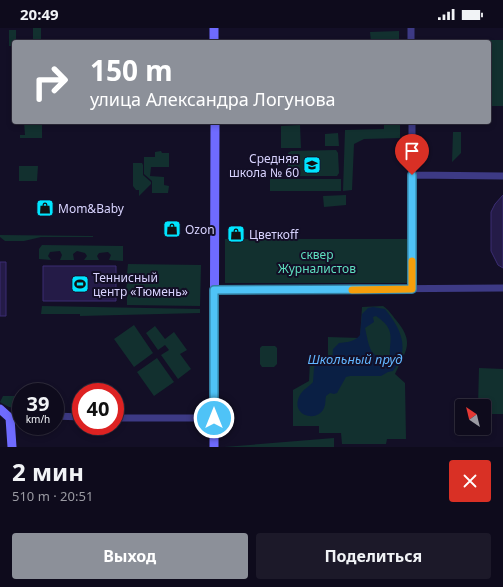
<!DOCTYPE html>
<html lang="ru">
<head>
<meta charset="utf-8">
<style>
  body { margin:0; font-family:"Noto Sans",sans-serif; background:#1c1929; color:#f1f3f6; height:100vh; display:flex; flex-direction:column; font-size:15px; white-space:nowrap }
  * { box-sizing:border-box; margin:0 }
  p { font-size:13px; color:#9b9ba3 }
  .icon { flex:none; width:22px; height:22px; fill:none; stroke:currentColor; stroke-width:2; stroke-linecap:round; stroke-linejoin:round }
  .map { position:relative; height:419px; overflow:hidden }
  .details { display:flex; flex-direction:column; background:#0e0b1c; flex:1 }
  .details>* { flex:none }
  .guide { position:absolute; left:12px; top:12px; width:479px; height:84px; border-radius:4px; box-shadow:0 2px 6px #0003,0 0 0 1px #2e2b3b; background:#8c9099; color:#fff; overflow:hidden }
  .needle { width:26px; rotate:325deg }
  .buttons { position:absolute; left:455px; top:371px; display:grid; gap:8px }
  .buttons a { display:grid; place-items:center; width:36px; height:36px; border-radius:4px; background:#0e0b1c; box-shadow:0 2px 6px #0003,0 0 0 1px #2e2b3b; font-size:20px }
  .speed { position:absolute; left:12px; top:355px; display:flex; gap:8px; font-size:20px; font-weight:700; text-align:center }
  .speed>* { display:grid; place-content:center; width:52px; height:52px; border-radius:50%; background:#0e0b1c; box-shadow:0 2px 6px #0003,0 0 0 1px #2e2b3b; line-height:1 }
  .speed small { font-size:10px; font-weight:400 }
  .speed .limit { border:6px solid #d22; background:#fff; color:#111 }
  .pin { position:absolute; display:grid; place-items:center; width:34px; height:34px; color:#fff; margin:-41px -17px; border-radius:50% 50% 50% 0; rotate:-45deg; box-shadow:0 0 4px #0007 }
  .pin .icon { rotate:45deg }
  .me { position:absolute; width:44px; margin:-22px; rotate:0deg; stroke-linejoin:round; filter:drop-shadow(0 0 3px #0008) }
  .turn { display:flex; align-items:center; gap:14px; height:84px; padding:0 12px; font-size:18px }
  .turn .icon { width:52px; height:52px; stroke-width:2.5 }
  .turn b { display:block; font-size:28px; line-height:34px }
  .round { display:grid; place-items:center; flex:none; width:42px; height:42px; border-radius:4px; background:#1c1929 }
  .summary { display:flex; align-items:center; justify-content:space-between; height:68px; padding:0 12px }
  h1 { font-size:24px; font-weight:700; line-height:30px }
  .button { display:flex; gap:8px; margin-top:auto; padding:8px 12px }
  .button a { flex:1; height:46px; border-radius:4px; background:#8c9099; color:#fff; font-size:16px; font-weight:700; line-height:46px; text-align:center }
  .button a+a { background:#1c1929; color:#f1f3f6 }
  .status { display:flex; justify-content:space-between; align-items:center; height:28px; padding:0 20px; background:#0e0b1c; direction:ltr }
  .status svg { height:11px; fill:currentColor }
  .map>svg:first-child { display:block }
  .green { fill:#12302f }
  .water { fill:#0a1f44; fill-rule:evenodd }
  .building { fill:#241b47; stroke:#3b2d73 }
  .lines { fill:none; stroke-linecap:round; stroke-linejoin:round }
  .street { stroke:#3d3a85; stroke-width:7 }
  .secondary { stroke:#6f6bff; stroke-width:9 }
  .route-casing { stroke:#337fa1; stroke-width:10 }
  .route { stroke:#4fc3f7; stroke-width:7 }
  .slow { stroke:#f59e0b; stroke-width:7 }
  .labels { text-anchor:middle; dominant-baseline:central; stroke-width:4; stroke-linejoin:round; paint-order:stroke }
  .poi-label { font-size:12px; fill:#d9d4ff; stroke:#130f26; text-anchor:start }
  .park-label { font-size:12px; fill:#5fe0c0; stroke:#130f26 }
  .water-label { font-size:13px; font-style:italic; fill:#62b6ff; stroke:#130f26 }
</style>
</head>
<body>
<div class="status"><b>20:49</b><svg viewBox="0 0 49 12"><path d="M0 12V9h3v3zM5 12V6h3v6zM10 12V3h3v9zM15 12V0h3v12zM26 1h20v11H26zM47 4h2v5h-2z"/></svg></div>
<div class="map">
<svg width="503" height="419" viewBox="0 0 503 419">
  <rect width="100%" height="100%" fill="#130f26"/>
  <path class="green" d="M33,0H41V14H14V18H9V2H16V13H33Z
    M399,3V14H371L370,4Z
    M487,12H503V78H489V14H487Z
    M24,94H42V110H20V107H25Z
    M384,94H400V110L364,111L354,116L352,162L343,163L345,102L384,101Z
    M300,97L301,120H281V98Z
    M453,104H461V125L452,134Z
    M338,105L339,118H325V106Z
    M336,122L338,125L339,145L337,148H291L288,145V125L291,123Z
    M161,123L162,125H169V139H151L150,148L164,149V157L169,158L168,165H152V153L144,146V129H155V124Z
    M133,135H142V137L143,135V147L151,154V156L139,168V162H136L133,158Z
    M19,138H38L37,153H19Z
    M270,151H341V163H270Z
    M346,167V177L324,179L323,168Z
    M0,207L93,208V209H41L24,213H5L0,209Z
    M225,211H409V255H225Z
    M42,217L123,218V233L109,232L111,227L108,224L99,225L97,228L99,232H84L87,228L85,225L77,223L73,226L74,232H60L62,227L60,223L50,224L48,228L51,232L39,231V221Z
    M128,236L201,237L200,278L127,277V268H125L127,255L125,254L126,246H127Z
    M42,278L200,281V285L80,288V286H41Z
    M383,278C389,282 392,287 396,292C415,315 406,322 395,346L405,355L406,411H387L386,416H342L341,405H319V398H293V362L309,353L310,334L328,329V309L360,310L362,279Z
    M134,297L153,325L134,339L114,311Z
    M155,298L165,311L174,304L187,322L180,326L191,341L178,351L161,327L169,322L165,317L158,322L146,305Z
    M262,318H275L277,320V336L274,339H262L260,336V320Z
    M157,330L174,354L154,368L137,344Z
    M479,340L503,341V386H484V378H478Z
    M3,368H21V380C12,381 8,379 0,374Z
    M334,410V419H224Z"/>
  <path class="water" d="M373,279L385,281C401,301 411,321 393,343L388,344L381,348H350L346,349L337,365L334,366L330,365L326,368C325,372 326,376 324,380C317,396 289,387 300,367C303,361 309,359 313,354L314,340L315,338L327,337L332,334L333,321L339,315C347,314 355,314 360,307L362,286L368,280ZM376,288C390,298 392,303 390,320C389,325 391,326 389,332L386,334L382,333C379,329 374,327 372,324C368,317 367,308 365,300L374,294L373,289Z"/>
  <path class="building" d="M503,167V240L498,237L491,223V184L495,176Z
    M0,234H6V288H0Z
    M43,238H116V273H43Z"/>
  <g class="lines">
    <path class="street" d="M411,0V14
      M412,94V261
      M412,147L503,148
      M214,262L503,260
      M55,388L81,389
      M10,390L21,388
      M115,390H214"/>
    <path class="secondary" d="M214,0V14
      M0,381L10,390L12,419
      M214,419L215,94"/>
  </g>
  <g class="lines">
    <g class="route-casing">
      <path id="route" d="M214,390V262L412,261V147"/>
    </g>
    <use href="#route" class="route"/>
    <path class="slow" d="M352,262L412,261V233"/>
  </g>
  <defs>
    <g id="school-square" transform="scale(0.9)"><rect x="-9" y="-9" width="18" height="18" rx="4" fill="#00e5ff" stroke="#130f26"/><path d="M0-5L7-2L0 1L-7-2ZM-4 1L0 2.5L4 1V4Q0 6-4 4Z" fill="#111"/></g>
    <g id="shop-square" transform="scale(0.9)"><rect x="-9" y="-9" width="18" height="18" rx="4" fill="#00e5ff" stroke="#130f26"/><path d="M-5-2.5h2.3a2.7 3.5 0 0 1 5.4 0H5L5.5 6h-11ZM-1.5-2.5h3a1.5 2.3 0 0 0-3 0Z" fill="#111"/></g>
    <g id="stadium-square" transform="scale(0.9)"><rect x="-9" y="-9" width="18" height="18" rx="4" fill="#00e5ff" stroke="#130f26"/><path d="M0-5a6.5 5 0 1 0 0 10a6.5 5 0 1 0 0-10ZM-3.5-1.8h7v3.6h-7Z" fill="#111"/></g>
  </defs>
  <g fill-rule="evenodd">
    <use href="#school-square" x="312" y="137"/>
    <use href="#shop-square" x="45" y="180"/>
    <use href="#shop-square" x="172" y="201"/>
    <use href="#shop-square" x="236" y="206"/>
    <use href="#stadium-square" x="80" y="256"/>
  </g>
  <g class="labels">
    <g class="poi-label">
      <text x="299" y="130" text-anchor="end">Средняя<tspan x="299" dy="14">школа № 60</tspan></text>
      <text x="58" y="180">Mom&amp;Baby</text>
      <text x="185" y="201">Ozon</text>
      <text x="249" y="206">Цветкоff</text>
      <text x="93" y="249">Теннисный<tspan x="93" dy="14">центр «Тюмень»</tspan></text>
    </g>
    <g class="park-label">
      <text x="317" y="226">сквер<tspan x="317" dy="14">Журналистов</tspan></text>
    </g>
    <g class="water-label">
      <text x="355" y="331">Школьный пруд</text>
    </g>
  </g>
</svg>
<div class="buttons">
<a><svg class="needle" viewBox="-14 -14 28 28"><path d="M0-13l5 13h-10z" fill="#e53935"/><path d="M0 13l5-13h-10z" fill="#9b9ba3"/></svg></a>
</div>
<div class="speed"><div>39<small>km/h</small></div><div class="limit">40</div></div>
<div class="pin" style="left:412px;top:147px;background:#d93025"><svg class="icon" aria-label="arrive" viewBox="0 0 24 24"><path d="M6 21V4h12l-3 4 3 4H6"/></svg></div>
<svg class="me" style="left:214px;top:390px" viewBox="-20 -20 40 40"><circle r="17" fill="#4fc3f7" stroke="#fff" stroke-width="3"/><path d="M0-11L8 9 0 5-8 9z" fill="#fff"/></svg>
<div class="guide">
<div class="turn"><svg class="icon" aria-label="right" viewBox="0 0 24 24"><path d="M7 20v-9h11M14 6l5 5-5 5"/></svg><div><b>150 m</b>улица Александра Логунова</div></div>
</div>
</div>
<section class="details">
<div class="summary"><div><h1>2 мин</h1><p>510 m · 20:51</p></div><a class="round" style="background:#d93025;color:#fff"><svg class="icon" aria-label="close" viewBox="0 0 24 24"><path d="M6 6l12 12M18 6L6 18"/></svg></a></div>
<div class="button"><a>Выход</a><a>Поделиться</a></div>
</section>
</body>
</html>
